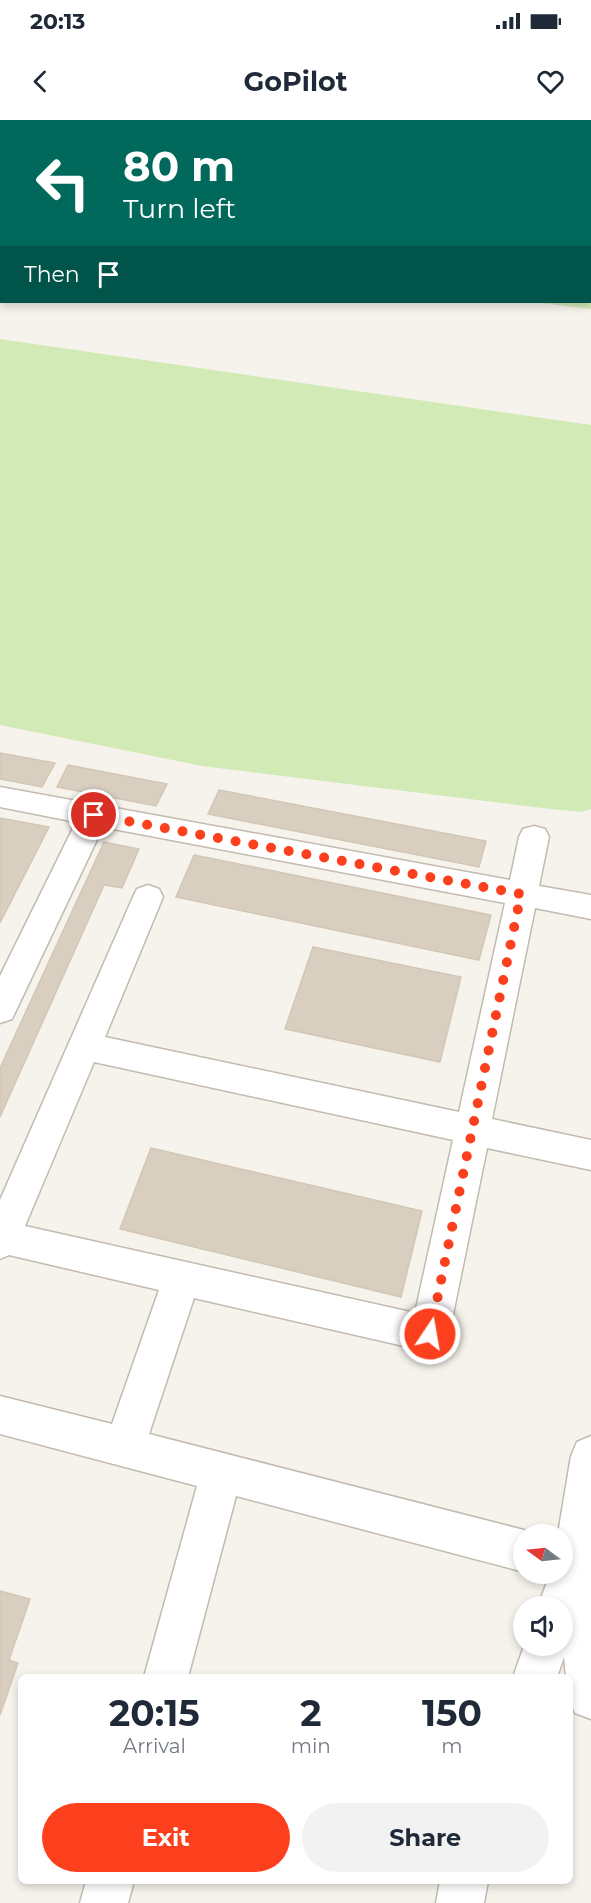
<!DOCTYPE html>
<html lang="en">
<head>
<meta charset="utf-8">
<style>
  body { margin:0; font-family:Montserrat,sans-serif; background:#f2f2f3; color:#1f2937; height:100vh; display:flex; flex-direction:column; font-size:22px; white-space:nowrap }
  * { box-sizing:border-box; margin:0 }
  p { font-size:20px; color:#747a83 }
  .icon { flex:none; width:33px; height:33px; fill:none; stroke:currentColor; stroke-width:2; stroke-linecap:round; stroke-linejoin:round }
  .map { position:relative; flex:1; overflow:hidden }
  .side { position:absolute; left:18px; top:1554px; width:555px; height:210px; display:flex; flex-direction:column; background:#fff; border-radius:9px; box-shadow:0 3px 9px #0003 }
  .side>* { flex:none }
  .top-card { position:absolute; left:0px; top:0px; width:591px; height:183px; box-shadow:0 3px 9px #0003; background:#00695c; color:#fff; overflow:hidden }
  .needle { width:39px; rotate:285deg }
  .buttons { position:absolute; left:513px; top:1404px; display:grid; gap:12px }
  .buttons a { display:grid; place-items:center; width:60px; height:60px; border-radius:50%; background:#fff; box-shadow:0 3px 9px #0003; font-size:30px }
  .pin { position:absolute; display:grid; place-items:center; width:51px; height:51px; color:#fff; margin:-26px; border:3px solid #fff; border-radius:50%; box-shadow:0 2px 6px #0007 }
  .me { position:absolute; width:66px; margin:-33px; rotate:12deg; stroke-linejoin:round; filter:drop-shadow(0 0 4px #0008) }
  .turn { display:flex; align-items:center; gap:21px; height:126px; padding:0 24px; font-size:27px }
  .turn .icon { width:78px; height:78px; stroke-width:2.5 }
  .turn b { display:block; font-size:42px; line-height:51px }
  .then { display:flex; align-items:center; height:57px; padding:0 24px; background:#0003; gap:12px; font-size:22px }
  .eta { display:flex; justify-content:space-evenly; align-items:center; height:102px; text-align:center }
  .eta b { font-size:36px; font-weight:700; line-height:42px }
  .primary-button { display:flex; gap:12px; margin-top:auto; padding:12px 24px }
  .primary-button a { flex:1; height:69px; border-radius:36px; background:#fc3f1d; color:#fff; font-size:24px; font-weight:700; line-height:69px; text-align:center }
  .primary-button a+a { background:#f2f2f3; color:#1f2937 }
  .status { display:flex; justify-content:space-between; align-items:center; height:42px; padding:0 30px; background:#fff; direction:ltr }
  .status svg { height:16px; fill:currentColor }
  header { display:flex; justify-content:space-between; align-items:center; height:78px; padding:0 24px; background:#fff; font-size:27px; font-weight:700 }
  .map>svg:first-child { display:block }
  .green { fill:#d2eab5 }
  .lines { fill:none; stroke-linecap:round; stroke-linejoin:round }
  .canal { fill:#a9d4f2; fill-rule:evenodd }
  .building { fill:#d8cfc1; stroke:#d3c7b4; stroke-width:1.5 }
  .minor-casing { stroke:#c2bbae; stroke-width:3 }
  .minor { fill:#fff; fill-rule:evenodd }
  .route { stroke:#fc3f1d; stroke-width:10; stroke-dasharray:0 18 }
</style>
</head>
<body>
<div class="status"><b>20:13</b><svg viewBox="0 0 49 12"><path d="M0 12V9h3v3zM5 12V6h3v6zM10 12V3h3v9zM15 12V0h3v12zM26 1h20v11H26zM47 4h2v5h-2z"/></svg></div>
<header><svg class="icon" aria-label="back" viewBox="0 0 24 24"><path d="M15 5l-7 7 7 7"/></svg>GoPilot<svg class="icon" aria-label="heart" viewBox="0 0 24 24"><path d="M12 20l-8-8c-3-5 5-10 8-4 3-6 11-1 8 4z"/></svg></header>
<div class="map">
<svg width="591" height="1783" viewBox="0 0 591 1783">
  <rect width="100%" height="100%" fill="#f6f3ec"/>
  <path class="green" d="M0,0H591V189L533,182H590V2H2L1,116Z
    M0,219L591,305V689L581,692L542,688L202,646L0,605Z"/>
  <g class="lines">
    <path class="canal" d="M83,0H107L82,2Z
      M0,87H2V103H0Z
      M590,157H591V173H590Z"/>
  </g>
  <path class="building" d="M0,633L55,643L42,667L0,659Z
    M68,645L167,664L156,686L57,667Z
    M219,670L486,721L479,747L208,694Z
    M0,698L49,707L0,803Z
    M104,722L139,729L122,768L104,765L0,997V948Z
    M194,735L491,795L479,840L176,777Z
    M313,827L461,857L440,942L285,909Z
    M151,1028L422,1091L401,1177L120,1109Z
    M0,1471L30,1479L9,1540L18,1543L0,1595Z"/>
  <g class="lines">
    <g class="minor-casing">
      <path id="minor" d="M324,0H349L350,2H325Z
        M534,0H553L554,2H535Z
        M590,15H591V26H590Z
        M590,40H591V50H590Z
        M0,667L510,760L519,717L523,709L534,706L545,709L549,717L539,766L591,775V799L535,788L492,999L591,1020V1050L487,1028L449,1214L444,1227L430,1232L194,1178L149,1314L524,1410L535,1414H524V1452L236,1376L188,1557H144L197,1366L0,1314V1276L112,1304L159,1170L9,1135L0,1139V1080L133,777L137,769L148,765L159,769L163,777L105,917L459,992L505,783L103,707L12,899L0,903V856L76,702L0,687ZM94,942L453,1020L415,1193L25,1106Z
        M591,1316V1599L575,1593L570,1581V1557H566L564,1537L557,1557H513L524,1526H562V1486H538L550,1454H562V1414H558L571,1336L577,1322Z
        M86,1761H134L128,1783H80Z
        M440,1761H488L484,1783H436Z"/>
    </g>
    <use href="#minor" class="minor"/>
  </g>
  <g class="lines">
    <path class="route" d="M94,695L521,774L430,1214"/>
  </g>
</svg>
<div class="buttons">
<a><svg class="needle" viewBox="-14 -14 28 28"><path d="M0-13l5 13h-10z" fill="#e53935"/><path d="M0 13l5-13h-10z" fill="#747a83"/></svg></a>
<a><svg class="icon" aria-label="sound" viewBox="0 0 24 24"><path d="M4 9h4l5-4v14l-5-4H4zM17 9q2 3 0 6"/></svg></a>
</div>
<div class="pin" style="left:94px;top:695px;background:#d93025"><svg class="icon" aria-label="arrive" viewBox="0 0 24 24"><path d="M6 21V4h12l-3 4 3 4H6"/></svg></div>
<svg class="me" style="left:430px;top:1214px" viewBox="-20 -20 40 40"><circle r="17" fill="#fc3f1d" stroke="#fff" stroke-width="3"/><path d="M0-11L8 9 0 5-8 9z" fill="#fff"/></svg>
<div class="top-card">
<div class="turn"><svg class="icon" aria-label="left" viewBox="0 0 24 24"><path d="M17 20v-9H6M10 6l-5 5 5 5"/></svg><div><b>80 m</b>Turn left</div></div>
<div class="then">Then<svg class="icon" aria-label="arrive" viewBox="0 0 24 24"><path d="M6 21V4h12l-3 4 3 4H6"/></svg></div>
</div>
<section class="side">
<div class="eta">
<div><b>20:15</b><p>Arrival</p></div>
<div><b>2</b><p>min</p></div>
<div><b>150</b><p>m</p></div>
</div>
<div class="primary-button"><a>Exit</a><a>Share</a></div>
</section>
</div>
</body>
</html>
